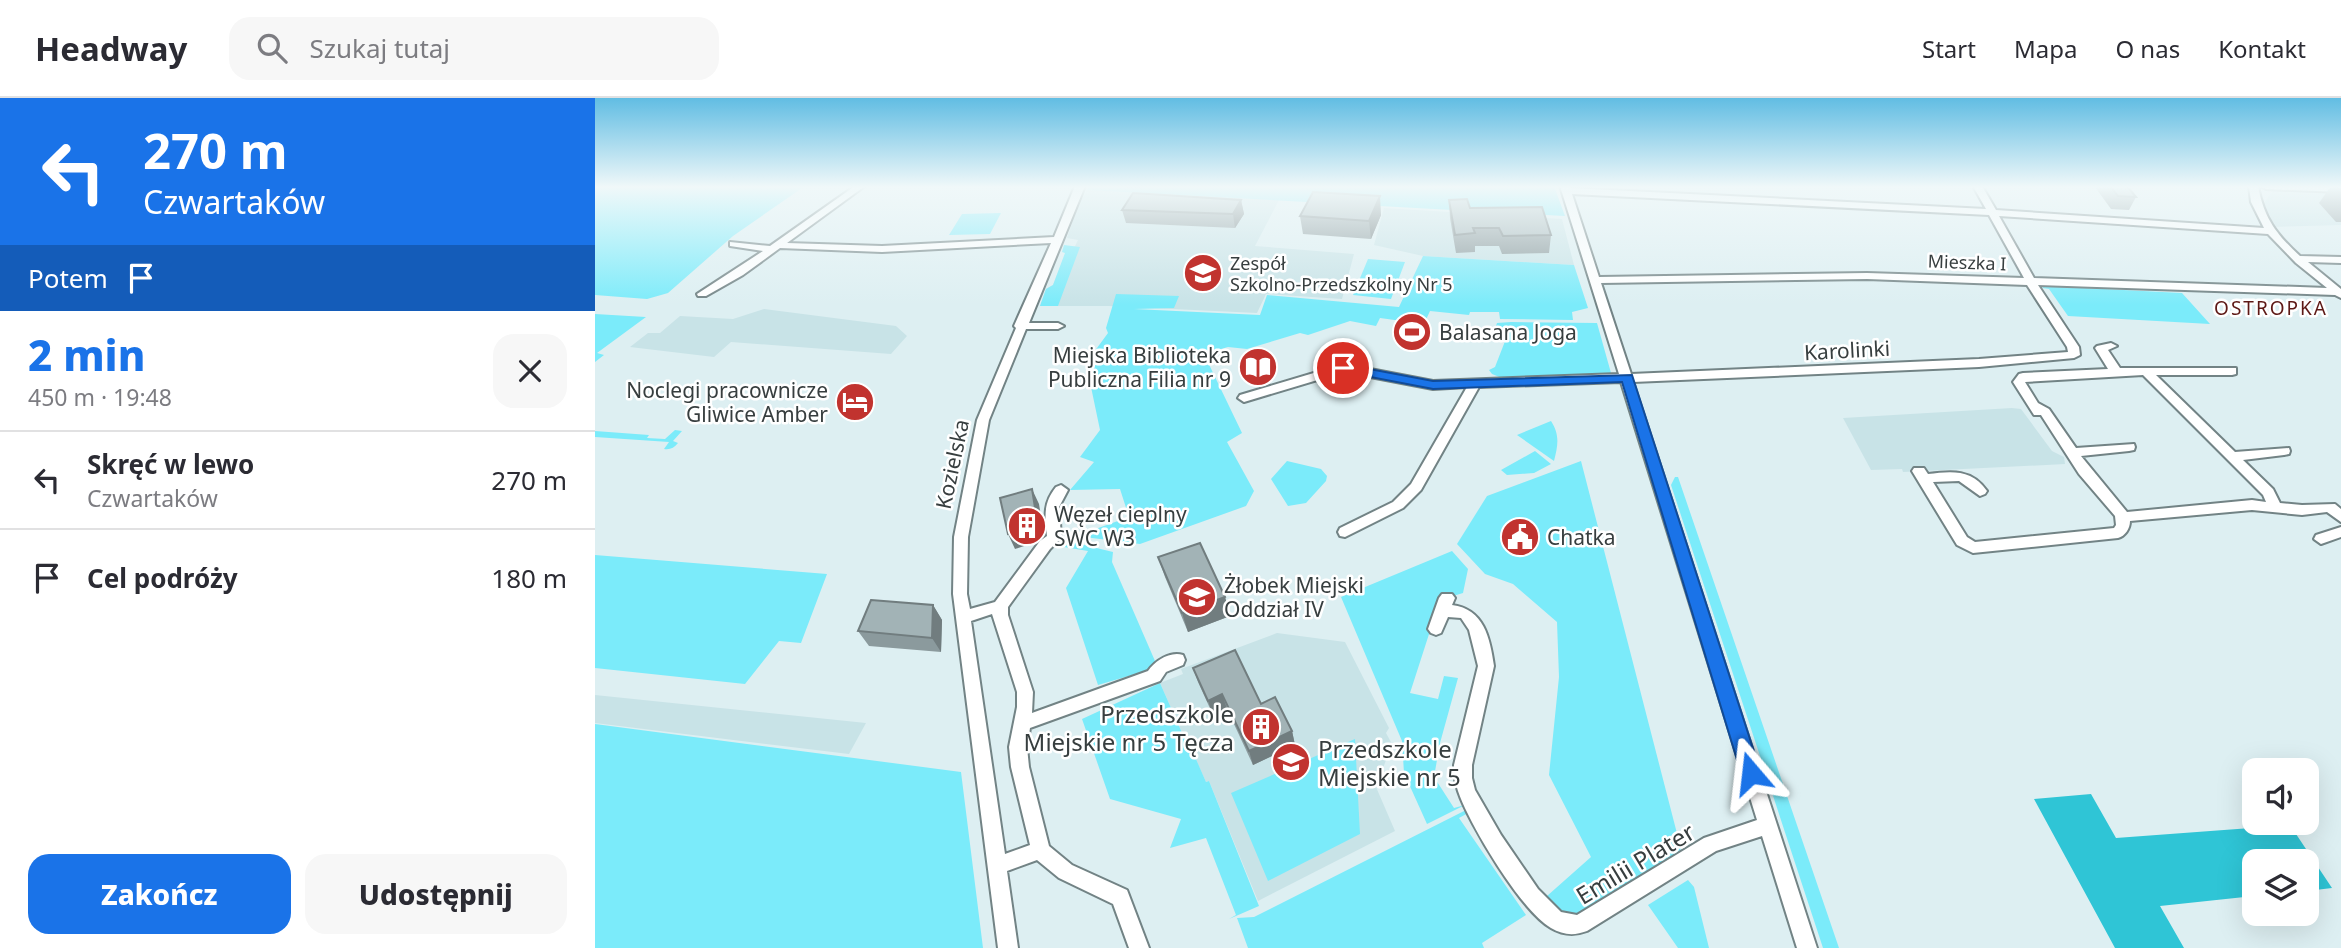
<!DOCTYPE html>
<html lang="pl">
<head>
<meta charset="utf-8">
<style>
  body { margin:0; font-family:"Noto Sans",sans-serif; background:#f7f7f7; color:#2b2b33; height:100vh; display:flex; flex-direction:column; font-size:26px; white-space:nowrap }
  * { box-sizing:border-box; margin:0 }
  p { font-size:23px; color:#7c7c81 }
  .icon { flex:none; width:38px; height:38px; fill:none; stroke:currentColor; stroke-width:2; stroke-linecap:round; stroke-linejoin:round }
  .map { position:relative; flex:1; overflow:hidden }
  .panel { display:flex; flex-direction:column; background:#fff; width:595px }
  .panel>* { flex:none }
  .top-card { background:#1a73e8; color:#fff; overflow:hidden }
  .buttons { position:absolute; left:1647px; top:660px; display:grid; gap:14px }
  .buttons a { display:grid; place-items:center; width:77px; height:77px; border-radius:14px; background:#fff; box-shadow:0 7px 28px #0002; font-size:35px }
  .pin { position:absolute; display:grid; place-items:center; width:60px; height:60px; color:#fff; margin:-30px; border:4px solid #fff; border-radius:50%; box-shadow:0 2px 7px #0007 }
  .me { position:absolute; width:77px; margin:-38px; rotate:343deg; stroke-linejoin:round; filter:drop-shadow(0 0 5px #0008) }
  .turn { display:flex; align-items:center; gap:24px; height:147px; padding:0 28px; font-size:32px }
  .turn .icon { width:91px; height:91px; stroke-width:2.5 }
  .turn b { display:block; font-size:49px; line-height:60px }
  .then { display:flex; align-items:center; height:66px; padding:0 28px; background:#0003; gap:14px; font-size:26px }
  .round { display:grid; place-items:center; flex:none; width:74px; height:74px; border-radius:21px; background:#f7f7f7 }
  .head { display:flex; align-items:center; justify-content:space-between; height:119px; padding:0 28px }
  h1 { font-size:42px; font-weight:800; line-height:52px; color:#1a73e8 }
  .button { display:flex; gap:14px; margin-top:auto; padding:14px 28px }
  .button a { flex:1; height:80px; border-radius:21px; background:#1a73e8; color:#fff; font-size:28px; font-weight:800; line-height:80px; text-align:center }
  .button a+a { background:#f7f7f7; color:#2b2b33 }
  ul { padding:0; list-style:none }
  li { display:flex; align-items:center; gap:21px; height:98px; padding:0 28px; border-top:2px solid #e1e1e2 }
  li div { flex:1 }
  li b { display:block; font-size:26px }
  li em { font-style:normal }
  header { display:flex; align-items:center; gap:42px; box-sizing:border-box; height:98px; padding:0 35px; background:#fff; border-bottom:2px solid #e1e1e2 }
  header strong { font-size:33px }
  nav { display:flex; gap:38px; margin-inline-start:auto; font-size:24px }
  .search { width:490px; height:63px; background:#f7f7f7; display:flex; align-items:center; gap:18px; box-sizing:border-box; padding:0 24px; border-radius:21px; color:#7c7c81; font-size:26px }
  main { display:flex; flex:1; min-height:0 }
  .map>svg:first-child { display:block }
  .built { fill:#c8e3e7 }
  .green { fill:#7bebfa }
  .forest { fill:#2fc5d6 }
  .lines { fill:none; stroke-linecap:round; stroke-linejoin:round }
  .minor-casing { stroke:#728385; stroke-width:4 }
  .minor { fill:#fff; fill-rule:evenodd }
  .wall { fill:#8b9a9d }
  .shaded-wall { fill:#717d7f }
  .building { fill:#a2b3b6; stroke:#717d7f; stroke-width:2 }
  .route { fill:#1a73e8; stroke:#114b97; stroke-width:2 }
  .labels { text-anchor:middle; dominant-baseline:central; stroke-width:5; stroke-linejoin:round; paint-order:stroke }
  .far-street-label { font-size:18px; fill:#373e3f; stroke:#fff }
  .far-poi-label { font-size:18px; fill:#373e3f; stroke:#fff; text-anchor:start }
  .far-neighbourhood-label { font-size:19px; letter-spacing:2px; fill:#5d1916; stroke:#fff }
  .poi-label { font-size:21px; fill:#373e3f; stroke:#fff; text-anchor:start }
  .street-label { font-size:21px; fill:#373e3f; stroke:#fff }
  .near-poi-label { font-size:24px; fill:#373e3f; stroke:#fff; text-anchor:end }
  .near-street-label { font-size:24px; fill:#373e3f; stroke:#fff }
</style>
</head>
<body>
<header>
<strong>Headway</strong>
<div class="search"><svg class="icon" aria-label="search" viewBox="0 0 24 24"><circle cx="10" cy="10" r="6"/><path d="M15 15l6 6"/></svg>Szukaj tutaj</div>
<nav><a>Start</a><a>Mapa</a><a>O nas</a><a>Kontakt</a></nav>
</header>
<main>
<section class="panel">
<div class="top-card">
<div class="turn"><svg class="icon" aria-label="left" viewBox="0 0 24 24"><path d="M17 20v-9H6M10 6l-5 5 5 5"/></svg><div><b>270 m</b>Czwartaków</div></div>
<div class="then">Potem<svg class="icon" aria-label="arrive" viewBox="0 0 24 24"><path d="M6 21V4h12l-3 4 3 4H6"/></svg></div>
</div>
<div class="head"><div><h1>2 min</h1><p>450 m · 19:48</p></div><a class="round"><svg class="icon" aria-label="close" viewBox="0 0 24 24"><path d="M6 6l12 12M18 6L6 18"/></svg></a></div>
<ul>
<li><svg class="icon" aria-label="left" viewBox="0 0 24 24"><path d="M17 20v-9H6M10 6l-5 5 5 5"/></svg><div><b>Skręć w lewo</b><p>Czwartaków</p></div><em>270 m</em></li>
<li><svg class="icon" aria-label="arrive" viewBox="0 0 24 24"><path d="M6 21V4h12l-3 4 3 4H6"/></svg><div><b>Cel podróży</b></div><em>180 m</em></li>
</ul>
<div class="button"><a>Zakończ</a><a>Udostępnij</a></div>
</section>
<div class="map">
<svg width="1746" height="850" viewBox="0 0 1746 850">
  <rect width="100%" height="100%" fill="#ddeff2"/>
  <path class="built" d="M492,92L684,102L660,148L759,156L747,201L671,196L662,215L514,208H445L451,191L458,187L471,154L480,148L483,142L472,140L483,107Z
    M1678,92L1746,94V127L1676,129L1667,108Z
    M789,110L967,121L979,167L828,158L779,147Z
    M169,211L301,228L312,238L296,256L136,244L119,259L35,249L53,235H65L85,218L138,221Z
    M1417,310L1426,311L1457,353L1469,359L1470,366L1308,374L1307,371L1276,372L1248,320Z
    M682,535L750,544L794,630L791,635L797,646L781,689L800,733L663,803L614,683L611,684L594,646H592L565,585L588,576L586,571Z
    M0,597L271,625L254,656L0,625Z"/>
  <path class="green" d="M0,88H210L138,138L73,195L52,201L0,197Z
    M494,88H959L970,118L492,92Z
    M406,115L395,136L354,137L367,116Z
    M469,147L485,149L463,208H445L451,191L458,187L470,155L467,154Z
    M828,158L979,167L993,210L977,214L978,222L905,221L904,214H875L874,217L835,213L829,226L785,220L781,228L755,223L713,237L705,235L652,251L633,249L609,256L647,335L632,344L659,393L651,408L545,446L481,438L534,419L525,391L475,392L499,364L485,359L505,332L491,265L513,235L511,230L521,196L584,198L579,210L539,211L665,217L672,197L804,209Z
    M773,161L810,164L796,201L758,197Z
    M1450,188L1587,195L1615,226L1473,218L1454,191L1447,190Z
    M0,216L51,219L2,255L9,257L0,264Z
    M916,224L1002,225L1016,275L907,280L897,276L894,272L900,269L914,233L900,231L902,225Z
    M956,323C965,337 963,347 959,363L922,337Z
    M80,332L87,333L78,343L83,345C79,350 75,352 69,351L74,344L0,339V333L54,337L52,340L70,341Z
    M940,353L956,366L939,375L912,377L906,372Z
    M692,363L726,371L732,378L731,383L711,405L693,408L676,381Z
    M986,363L1086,751L1057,784L977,827L952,798L996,759L954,677L964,579L962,524L918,486L890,476L862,446L892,398Z
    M1080,379H1083L1244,850H1228L1076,387Z
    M477,444L518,454L517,464L560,563L554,572L503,587L471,490L493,453L469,449Z
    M857,453L873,471L868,495L845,502L815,595L843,601L849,578L863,580L845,645L839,679L859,710L870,707L832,726L809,675L807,643L746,499Z
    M0,457L232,476L206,545L184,543L150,586L0,570Z
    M565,585L592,646L594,645L611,684L614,683L664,808L634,821L641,817L611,740L575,750L586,721L515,701L487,621Z
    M0,626L366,674L388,850H0Z
    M760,641L765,736L673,783L636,695Z
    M873,711L875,714L864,720L931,817L887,845L889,850H653L642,820L659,819Z
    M1093,782L1099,789L1114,850H1083L1053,807Z"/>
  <path class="forest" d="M1496,696L1521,740L1695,727L1737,790L1712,793V763H1659V798L1565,808L1589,850H1520L1439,701Z"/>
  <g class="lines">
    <g class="minor-casing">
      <path id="minor" d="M260,88H270L192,145L287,148L459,139L480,88H490L434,225H463L469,228L463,231H431L394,322L373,439L372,496L375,511L400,504L445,443L452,438C450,418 448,405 461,389L466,387L473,392L464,409L466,440L455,451L413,509V517L438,594L437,615L553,573C560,563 575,553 588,557L590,562L588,567L571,574L565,583L435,630L432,649L434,669L454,748L477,767L532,792L554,850H534L518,806L464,780L442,762L412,773L423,850H403L358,496L359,439L382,322L421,230L419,228L456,145L287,154L185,150L148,177L111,198H103L102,196L168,153L135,148V144L175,148ZM397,516L422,594V609L414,649L416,669L435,747L410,756L376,523Z
        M965,88H974L975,90L1391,111L1378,88H1387L1401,112L1669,130L1656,104L1654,88H1663C1669,120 1681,136 1705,158L1746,159V165L1713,164L1746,191V200L1740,197L1443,187L1484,249L1485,257L1479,260L1384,269L1038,284L1222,850H1202L1167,738L1121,753L992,833C979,838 968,837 956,830C927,814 874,726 863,693C860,685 859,676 859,667L883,568L874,532L866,520L853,519L846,535L841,537L836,535L833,531L844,500L847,496H857L860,500L857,507C889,511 895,540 899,568L877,667V680L880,692L906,737L943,791L966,814L982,817L1109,740L1162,722L1026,284L884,289L826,392L808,410L750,439L745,438L743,434L745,430L798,404L816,386L872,289L838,291L749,274L649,304L643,300L645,297L749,266L838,283L1024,276ZM977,96L1394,117L1429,180L1272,175L1004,179ZM1404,118L1673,136L1701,165L1732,190L1439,180ZM1272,181L1432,187L1472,249L1473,254L1384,261L1036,276L1006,185Z
        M1666,88H1746V94L1671,91Z
        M1516,245L1522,248L1513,252L1525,270H1641V276L1637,277H1561L1640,354L1694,350L1695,353L1694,356L1689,357L1648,362L1678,391L1685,405L1707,407L1740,406L1746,411V424L1732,414L1707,417L1657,412L1535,423C1535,431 1530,438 1523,440L1378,455L1362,447L1317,373L1319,370H1329L1333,376C1357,373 1377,371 1392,393L1390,396L1385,398L1364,383L1338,384L1372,439L1380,444L1519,430L1521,427L1520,418L1484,376L1446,317H1439L1418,284L1424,276L1428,275L1513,271L1500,250L1502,248ZM1548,277L1668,397L1671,404L1657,402L1532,414L1486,358L1534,353L1539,352L1540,349L1539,346L1481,350L1454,311L1443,305L1430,284Z
        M1746,429V439L1726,446L1719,441L1721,437Z"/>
    </g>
    <use href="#minor" class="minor"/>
  </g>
  <path class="wall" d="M531,88H547L546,90H531Z
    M1501,88H1532L1541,99L1534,112L1516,111L1500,89Z
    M1736,88H1746V124H1741L1724,105Z
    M646,102L649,116L640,130L531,125L527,112Z
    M854,102L956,137L954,155L907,156L904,148H880V154L861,155L855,120Z
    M786,117L776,141L708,136L705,118Z
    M563,459L630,499L635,518L593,534L570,479Z
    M338,507L347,522L346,554L274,548L263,533Z
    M598,570L666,606L697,633L700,647L658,667L632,611L618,617L603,584Z"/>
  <path class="shaded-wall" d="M785,98L786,117L776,141L774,123Z
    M646,102L649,116L640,130L638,116Z
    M437,391L444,406L449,437L441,444L420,451L413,436Z
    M630,499L635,518L593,534L587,515Z
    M338,507L347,522L346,554L337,540Z
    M627,596L632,611L618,617L613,603Z
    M697,633L700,647L658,667L654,653Z"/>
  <path class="building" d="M1515,88H1532L1541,99L1523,98Z
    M718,94L785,98L774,123L705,118Z
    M538,95L646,102L638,116L527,112Z
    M872,101L875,110L947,109L956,137L908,138L904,130H878L880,135L860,137L854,102Z
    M437,391L442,422L434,430L413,436L405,400Z
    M605,445L630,499L587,515L563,459Z
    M276,502L338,507L337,540L263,533Z
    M640,552L666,606L680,599L697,633L654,653L627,596L613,603L598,570Z"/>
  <linearGradient id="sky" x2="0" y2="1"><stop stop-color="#61bde3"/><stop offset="0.43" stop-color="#f0f8f9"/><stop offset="1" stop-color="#f0f8f9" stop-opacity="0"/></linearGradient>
  <rect width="1746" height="207" fill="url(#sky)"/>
  <path class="route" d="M748,266L838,283L1037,277L1166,675L1163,681L1156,684L1149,681L1146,675L1027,284L838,291L744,273V267Z"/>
  <defs>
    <g id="school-disc" transform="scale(2.0125)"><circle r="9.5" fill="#c1332f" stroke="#fff"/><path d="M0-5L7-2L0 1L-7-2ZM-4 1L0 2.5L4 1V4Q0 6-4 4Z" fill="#fff"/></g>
    <g id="stadium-disc" transform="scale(2.0125)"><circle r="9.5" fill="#c1332f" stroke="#fff"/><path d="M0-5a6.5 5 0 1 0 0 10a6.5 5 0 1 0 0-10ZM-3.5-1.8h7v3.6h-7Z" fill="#fff"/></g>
    <g id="library-disc" transform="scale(2.0125)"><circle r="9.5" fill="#c1332f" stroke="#fff"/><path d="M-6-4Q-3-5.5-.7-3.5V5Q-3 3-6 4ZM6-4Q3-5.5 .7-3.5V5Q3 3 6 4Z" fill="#fff"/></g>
    <g id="hotel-disc" transform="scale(2.0125)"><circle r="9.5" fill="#c1332f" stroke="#fff"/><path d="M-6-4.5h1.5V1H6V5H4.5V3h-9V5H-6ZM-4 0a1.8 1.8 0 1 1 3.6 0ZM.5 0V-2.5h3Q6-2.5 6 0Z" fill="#fff"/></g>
    <g id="building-disc" transform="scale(2.0125)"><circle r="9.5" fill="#c1332f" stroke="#fff"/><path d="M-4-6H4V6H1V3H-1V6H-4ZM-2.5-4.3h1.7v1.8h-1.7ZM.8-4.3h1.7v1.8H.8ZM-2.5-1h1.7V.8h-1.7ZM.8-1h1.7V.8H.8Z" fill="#fff"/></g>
    <g id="civic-disc" transform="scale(2.0125)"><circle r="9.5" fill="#c1332f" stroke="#fff"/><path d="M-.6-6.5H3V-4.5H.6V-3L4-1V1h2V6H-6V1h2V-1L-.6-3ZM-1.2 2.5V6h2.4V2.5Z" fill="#fff"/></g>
  </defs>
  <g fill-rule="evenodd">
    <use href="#school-disc" x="608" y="175"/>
    <use href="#stadium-disc" x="817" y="234"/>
    <use href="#library-disc" x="663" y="269"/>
    <use href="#hotel-disc" x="260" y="304"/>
    <use href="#building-disc" x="432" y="428"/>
    <use href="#civic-disc" x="925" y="439"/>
    <use href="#school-disc" x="602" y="499"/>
    <use href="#building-disc" x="666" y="629"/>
    <use href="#school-disc" x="696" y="664"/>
  </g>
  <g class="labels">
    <g class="far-street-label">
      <text transform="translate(1372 164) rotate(2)">Mieszka I</text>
    </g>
    <g class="far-poi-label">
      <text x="635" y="165">Zespół<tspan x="635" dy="21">Szkolno-Przedszkolny Nr 5</tspan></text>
    </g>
    <g class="far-neighbourhood-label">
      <text x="1676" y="210">OSTROPKA</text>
    </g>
    <g class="poi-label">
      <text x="844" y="234">Balasana Joga</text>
      <text x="636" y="257" text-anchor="end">Miejska Biblioteka<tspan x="636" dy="24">Publiczna Filia nr 9</tspan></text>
      <text x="233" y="292" text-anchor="end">Noclegi pracownicze<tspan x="233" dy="24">Gliwice Amber</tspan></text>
      <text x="459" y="416">Węzeł cieplny<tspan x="459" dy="24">SWC W3</tspan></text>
      <text x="952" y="439">Chatka</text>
      <text x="629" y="487">Żłobek Miejski<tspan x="629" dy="24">Oddział IV</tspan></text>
    </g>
    <g class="street-label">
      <text transform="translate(1252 252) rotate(-3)">Karolinki</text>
      <text transform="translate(357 366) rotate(-78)">Kozielska</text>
    </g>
    <g class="near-poi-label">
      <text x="639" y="615">Przedszkole<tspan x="639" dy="28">Miejskie nr 5 Tęcza</tspan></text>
      <text x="723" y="650" text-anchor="start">Przedszkole<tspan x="723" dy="28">Miejskie nr 5</tspan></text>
    </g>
    <g class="near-street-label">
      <text transform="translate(1040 765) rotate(-31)">Emilii Plater</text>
    </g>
  </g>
</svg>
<div class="buttons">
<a><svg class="icon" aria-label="sound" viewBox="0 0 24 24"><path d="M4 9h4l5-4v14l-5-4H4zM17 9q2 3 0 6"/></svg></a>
<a><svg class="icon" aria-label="layers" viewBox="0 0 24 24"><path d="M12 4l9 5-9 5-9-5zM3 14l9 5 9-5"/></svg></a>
</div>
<div class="pin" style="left:748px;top:270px;background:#d93025"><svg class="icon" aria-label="arrive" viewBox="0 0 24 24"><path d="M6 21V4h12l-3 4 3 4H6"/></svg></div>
<svg class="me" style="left:1156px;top:675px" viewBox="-20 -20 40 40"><path d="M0-17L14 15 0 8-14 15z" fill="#1a73e8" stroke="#fff" stroke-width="4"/></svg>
</div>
</main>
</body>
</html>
